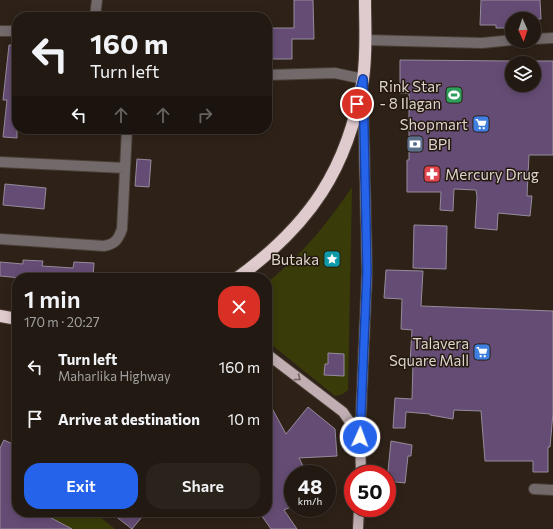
<!DOCTYPE html>
<html lang="en">
<head>
<meta charset="utf-8">
<style>
  body { margin:0; font-family:Commissioner,sans-serif; background:#2a231b; color:#f1f3f6; height:100vh; display:flex; flex-direction:column; font-size:15px; white-space:nowrap }
  * { box-sizing:border-box; margin:0 }
  p { font-size:13px; color:#a2a19f }
  .icon { flex:none; width:22px; height:22px; fill:none; stroke:currentColor; stroke-width:2; stroke-linecap:round; stroke-linejoin:round }
  .map { position:relative; flex:1; overflow:hidden }
  .sheet { position:absolute; left:12px; top:273px; width:260px; height:244px; display:flex; flex-direction:column; background:#221a12; border-radius:16px; box-shadow:0 2px 10px #0003,0 0 0 1px #3f3832 }
  .sheet>* { flex:none }
  .banner { position:absolute; left:12px; top:12px; width:260px; height:122px; border-radius:16px; box-shadow:0 2px 10px #0003,0 0 0 1px #3f3832; background:#221a12; color:#f1f3f6; overflow:hidden }
  .needle { width:26px; rotate:177deg }
  .buttons { position:absolute; left:505px; top:12px; display:grid; gap:8px }
  .buttons a { display:grid; place-items:center; width:36px; height:36px; border-radius:50%; background:#221a12; box-shadow:0 2px 10px #0003,0 0 0 1px #3f3832; font-size:20px }
  .speed { position:absolute; left:284px; top:465px; display:flex; gap:8px; font-size:20px; font-weight:700; text-align:center }
  .speed>* { display:grid; place-content:center; width:52px; height:52px; border-radius:50%; background:#221a12; box-shadow:0 2px 10px #0003,0 0 0 1px #3f3832; line-height:1 }
  .speed small { font-size:10px; font-weight:400 }
  .speed .limit { border:6px solid #d22; background:#fff; color:#111 }
  .pin { position:absolute; display:grid; place-items:center; width:34px; height:34px; color:#fff; margin:-17px; border:2px solid #fff; border-radius:50%; box-shadow:0 1px 4px #0007 }
  .me { position:absolute; width:44px; margin:-22px; rotate:2deg; stroke-linejoin:round; filter:drop-shadow(0 0 3px #0008) }
  .turn { display:flex; align-items:center; gap:14px; height:84px; padding:0 12px; font-size:18px }
  .turn .icon { width:52px; height:52px; stroke-width:2.5 }
  .turn b { display:block; font-size:28px; line-height:34px }
  .lanes { display:flex; align-items:center; height:38px; padding:0 12px; background:#0003; justify-content:center; gap:20px; direction:ltr }
  .lanes .off { opacity:.35 }
  .round { display:grid; place-items:center; flex:none; width:42px; height:42px; border-radius:16px; background:#2a231b }
  .summary { display:flex; align-items:center; justify-content:space-between; height:68px; padding:0 12px }
  h1 { font-size:24px; font-weight:600; line-height:30px }
  .cta { display:flex; gap:8px; margin-top:auto; padding:8px 12px }
  .cta a { flex:1; height:46px; border-radius:16px; background:#2563eb; color:#fff; font-size:16px; font-weight:600; line-height:46px; text-align:center }
  .cta a+a { background:#2a231b; color:#f1f3f6 }
  ul { padding:0; list-style:none }
  li { display:flex; align-items:center; gap:12px; height:52px; padding:0 12px }
  li div { flex:1 }
  li b { display:block; font-size:15px }
  li em { font-style:normal }
  .map>svg:first-child { display:block }
  .green { fill:#393c08 }
  .building { fill:#654c74; stroke:#958b9b }
  .lines { fill:none; stroke-linecap:round; stroke-linejoin:round }
  .minor-casing { stroke:#4a3f35; stroke-width:12 }
  .major-casing { stroke:#4a3f35; stroke-width:12 }
  .highway-casing { stroke:#4a3f35; stroke-width:14 }
  .minor { stroke:#72696b; stroke-width:10 }
  .major { stroke:#c0aeb2; stroke-width:10 }
  .highway { stroke:#dfcace; stroke-width:12 }
  .oneway { stroke:#726460 }
  .route-casing { stroke:#184099; stroke-width:10 }
  .route { stroke:#2563eb; stroke-width:7 }
  .labels { text-anchor:middle; dominant-baseline:central; stroke-width:3; stroke-linejoin:round; paint-order:stroke }
  .poi-label { font-size:15px; fill:#ddd5ce; stroke:#24190f; text-anchor:end }
</style>
</head>
<body>
<div class="map">
<svg width="553" height="529" viewBox="0 0 553 529">
  <rect width="100%" height="100%" fill="#2e2218"/>
  <path class="green" d="M352,187L348,390L343,394L335,396L267,341V283C304,252 325,227 352,187Z
    M39,512H94L115,529H46Z"/>
  <path class="building" d="M294,0H313L314,39H292V59H267V28H294Z
    M481,0H540L541,19H512V28H496V25H480Z
    M9,45H17V138L3,137L7,100H3Z
    M400,60L512,61V85H534V61H553V155H529L527,196H532L530,216L498,213L497,230L475,228L477,197L476,190L454,189L453,211L440,210L441,192H407V160H409V93H400Z
    M137,159L151,160L149,187L135,186Z
    M5,184L46,188L44,209L3,205Z
    M414,225L447,226L446,269L413,268Z
    M23,260L43,261L42,266L73,268L74,262L94,263L93,278H21L0,276V262L23,264Z
    M386,270L423,271L421,306L553,311V413L550,447H548V472H533V461H485L481,411L454,410L453,419L430,415V414L406,412L405,428H393L395,398L412,399L413,363H410L412,330L401,329L402,299L384,298Z
    M328,353L344,354V376L324,375L325,364H328Z
    M267,399L286,434L308,407L335,429L337,456L299,458L307,474H293V506L284,510L297,529H271L259,512H267Z
    M4,440L17,446V512H40L72,529H0V448Z
    M391,441L412,445L411,456H408L405,483L387,481Z
    M110,512H146L132,529Z"/>
  <g class="lines">
    <g class="minor-casing">
      <path id="minor" d="M95,17L97,0
        M0,31H17
        M534,39L553,38
        M365,40L482,43L512,40
        M267,75L335,73L363,79
        M0,162L125,168
        M0,239L104,246C115,244 118,240 122,229L127,129
        M534,489L553,490"/>
    </g>
    <g class="major-casing">
      <path id="major" d="M267,354L343,412L360,437
        M361,474L360,437L367,272L363,94
        M358,529L359,508"/>
    </g>
    <g class="highway-casing">
      <path id="highway" d="M237,278C310,225 348,169 363,79C367,53 365,26 365,0
        M0,316L17,319"/>
    </g>
    <use href="#minor" class="minor"/>
    <use href="#major" class="major"/>
    <use href="#highway" class="highway"/>
  </g>
  <defs><path id="oneway-chevron" d="M-2-3.5L2.5 0L-2 3.5" fill="none" stroke-width="1.6" stroke-linecap="round" stroke-linejoin="round"/></defs>
  <use class="oneway" href="#oneway-chevron" transform="translate(298 378) rotate(37)"/>
  <g class="lines">
    <g class="route-casing">
      <path id="route" d="M357,104L363,79L367,272L360,437"/>
    </g>
    <use href="#route" class="route"/>
  </g>
  <defs>
    <g id="stadium-square" transform="scale(0.9)"><rect x="-9" y="-9" width="18" height="18" rx="4" fill="#2e9e5b" stroke="#24190f"/><path d="M0-5a6.5 5 0 1 0 0 10a6.5 5 0 1 0 0-10ZM-3.5-1.8h7v3.6h-7Z" fill="#fff"/></g>
    <g id="supermarket-square" transform="scale(0.9)"><rect x="-9" y="-9" width="18" height="18" rx="4" fill="#3f7fe0" stroke="#24190f"/><path d="M-6-5.5h2.5l.6 2H6L4.5 2H-2.5L-4.4-4H-6ZM-1.5 3.2a1.3 1.3 0 1 0 .1 0ZM3 3.2a1.3 1.3 0 1 0 .1 0Z" fill="#fff"/></g>
    <g id="bank-square" transform="scale(0.9)"><rect x="-9" y="-9" width="18" height="18" rx="4" fill="#5c6f8a" stroke="#24190f"/><path d="M-6-4H6V4H-6ZM0-2.3a2.3 2.3 0 1 0 0 4.6a2.3 2.3 0 1 0 0-4.6Z" fill="#fff"/></g>
    <g id="pharmacy-square" transform="scale(0.9)"><rect x="-9" y="-9" width="18" height="18" rx="4" fill="#e0444e" stroke="#24190f"/><path d="M-2-6h4v4h4v4h-4v4h-4v-4h-4v-4h4Z" fill="#fff"/></g>
    <g id="sight-square" transform="scale(0.9)"><rect x="-9" y="-9" width="18" height="18" rx="4" fill="#0f9aa8" stroke="#24190f"/><path d="M0-6L1.8-2.2L6-1.7L2.9 1.2L3.7 5.4L0 3.3L-3.7 5.4L-2.9 1.2L-6-1.7L-1.8-2.2Z" fill="#fff"/></g>
  </defs>
  <g fill-rule="evenodd">
    <use href="#stadium-square" x="454" y="95"/>
    <use href="#supermarket-square" x="481" y="124"/>
    <use href="#bank-square" x="415" y="144"/>
    <use href="#pharmacy-square" x="432" y="174"/>
    <use href="#sight-square" x="332" y="259"/>
    <use href="#supermarket-square" x="482" y="352"/>
  </g>
  <g class="labels">
    <g class="poi-label">
      <text x="441" y="86">Rink Star<tspan x="441" dy="17">- 8 Ilagan</tspan></text>
      <text x="468" y="124">Shopmart</text>
      <text x="428" y="144" text-anchor="start">BPI</text>
      <text x="445" y="174" text-anchor="start">Mercury Drug</text>
      <text x="319" y="259">Butaka</text>
      <text x="469" y="343">Talavera<tspan x="469" dy="17">Square Mall</tspan></text>
    </g>
  </g>
</svg>
<div class="buttons">
<a><svg class="needle" viewBox="-14 -14 28 28"><path d="M0-13l5 13h-10z" fill="#e53935"/><path d="M0 13l5-13h-10z" fill="#a2a19f"/></svg></a>
<a><svg class="icon" aria-label="layers" viewBox="0 0 24 24"><path d="M12 4l9 5-9 5-9-5zM3 14l9 5 9-5"/></svg></a>
</div>
<div class="speed"><div>48<small>km/h</small></div><div class="limit">50</div></div>
<div class="pin" style="left:357px;top:104px;background:#d93025"><svg class="icon" aria-label="arrive" viewBox="0 0 24 24"><path d="M6 21V4h12l-3 4 3 4H6"/></svg></div>
<svg class="me" style="left:360px;top:437px" viewBox="-20 -20 40 40"><circle r="17" fill="#2563eb" stroke="#fff" stroke-width="3"/><path d="M0-11L8 9 0 5-8 9z" fill="#fff"/></svg>
<div class="banner">
<div class="turn"><svg class="icon" aria-label="left" viewBox="0 0 24 24"><path d="M17 20v-9H6M10 6l-5 5 5 5"/></svg><div><b>160 m</b>Turn left</div></div>
<div class="lanes"><svg class="icon" aria-label="left" viewBox="0 0 24 24"><path d="M17 20v-9H6M10 6l-5 5 5 5"/></svg><svg class="icon off" aria-label="ahead" viewBox="0 0 24 24"><path d="M12 20V5M6 11l6-6 6 6"/></svg><svg class="icon off" aria-label="ahead" viewBox="0 0 24 24"><path d="M12 20V5M6 11l6-6 6 6"/></svg><svg class="icon off" aria-label="right" viewBox="0 0 24 24"><path d="M7 20v-9h11M14 6l5 5-5 5"/></svg></div>
</div>
<section class="sheet">
<div class="summary"><div><h1>1 min</h1><p>170 m · 20:27</p></div><a class="round" style="background:#d93025;color:#fff"><svg class="icon" aria-label="close" viewBox="0 0 24 24"><path d="M6 6l12 12M18 6L6 18"/></svg></a></div>
<ul>
<li><svg class="icon" aria-label="left" viewBox="0 0 24 24"><path d="M17 20v-9H6M10 6l-5 5 5 5"/></svg><div><b>Turn left</b><p>Maharlika Highway</p></div><em>160 m</em></li>
<li><svg class="icon" aria-label="arrive" viewBox="0 0 24 24"><path d="M6 21V4h12l-3 4 3 4H6"/></svg><div><b>Arrive at destination</b></div><em>10 m</em></li>
</ul>
<div class="cta"><a>Exit</a><a>Share</a></div>
</section>
</div>
</body>
</html>
